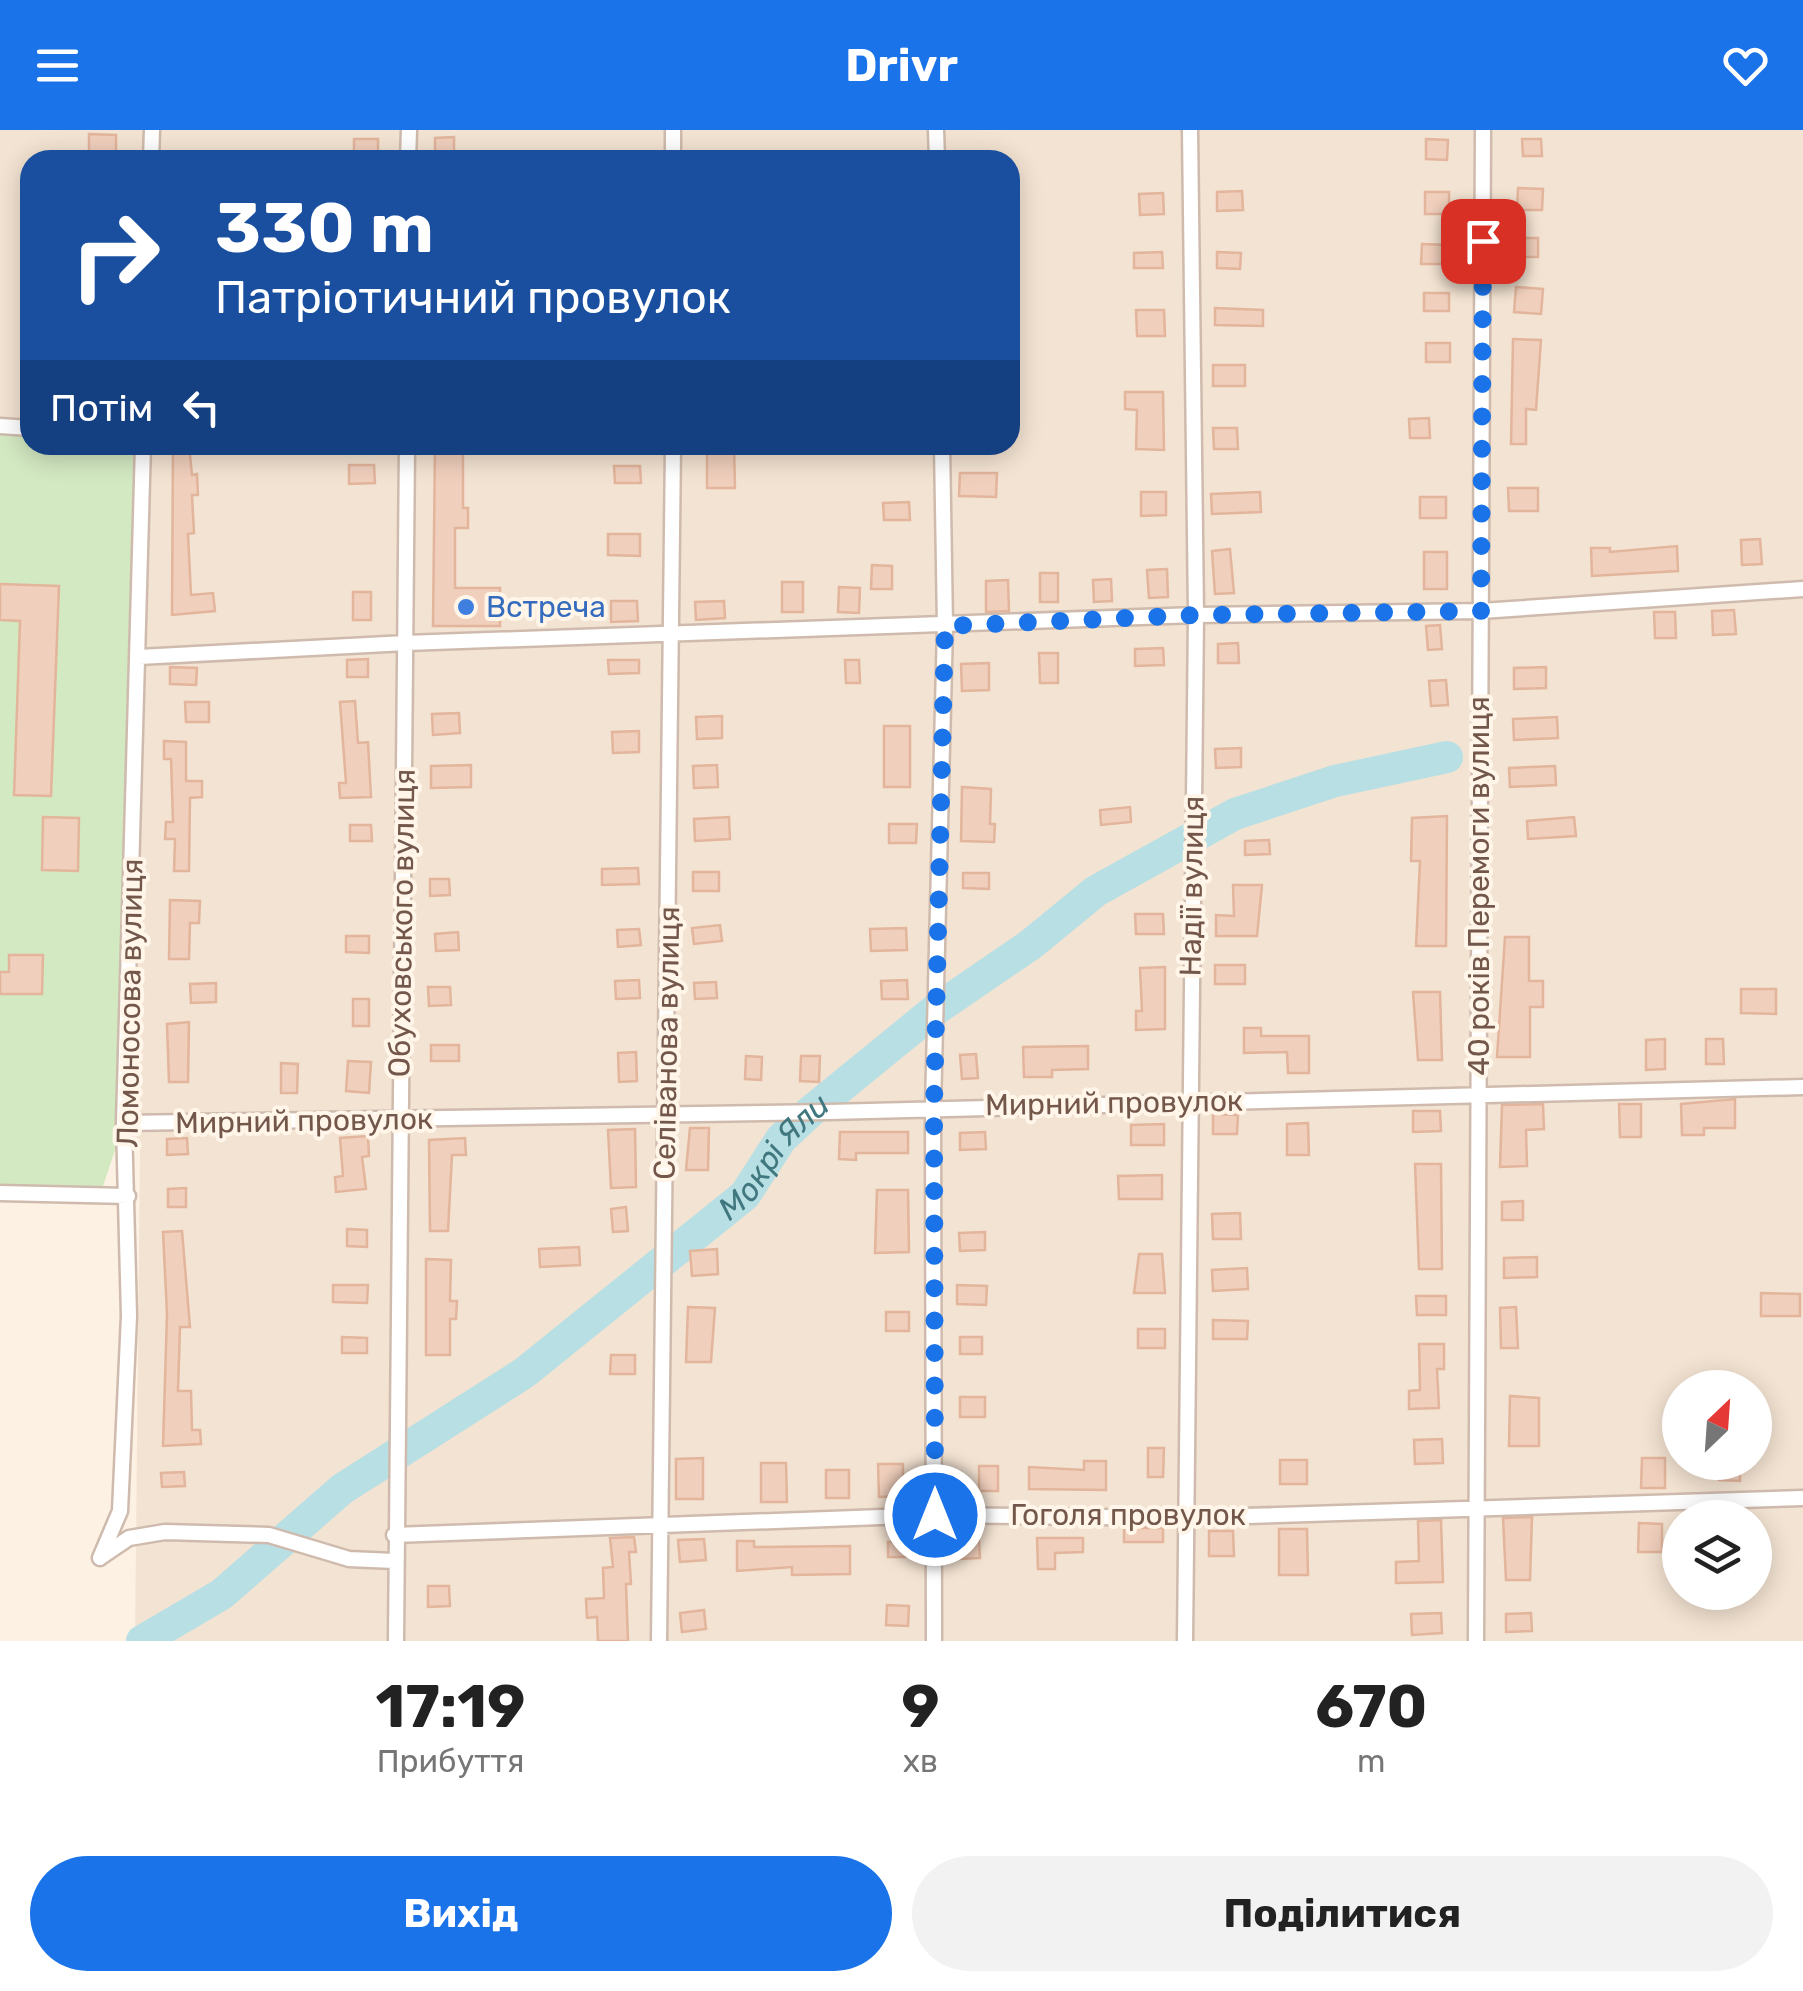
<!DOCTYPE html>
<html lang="uk">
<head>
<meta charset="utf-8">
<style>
  body { margin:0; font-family:Rubik,sans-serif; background:#f2f2f2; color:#222; height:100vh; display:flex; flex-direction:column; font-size:38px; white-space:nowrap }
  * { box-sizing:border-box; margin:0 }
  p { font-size:32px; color:#767676 }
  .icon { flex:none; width:55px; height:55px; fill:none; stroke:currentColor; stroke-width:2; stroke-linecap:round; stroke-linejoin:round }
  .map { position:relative; height:1511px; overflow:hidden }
  .panel { display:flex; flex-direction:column; background:#fff; flex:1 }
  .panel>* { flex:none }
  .hud { position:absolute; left:20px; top:20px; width:1000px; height:305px; border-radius:30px; box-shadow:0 5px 25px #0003; background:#1a4fa0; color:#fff; overflow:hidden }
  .needle { width:65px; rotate:25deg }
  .controls { position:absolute; left:1662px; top:1240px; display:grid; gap:20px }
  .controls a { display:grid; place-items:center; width:110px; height:110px; border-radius:50%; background:#fff; box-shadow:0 5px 25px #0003; font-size:50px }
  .pin { position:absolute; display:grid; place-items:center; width:85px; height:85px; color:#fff; margin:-42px; border-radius:20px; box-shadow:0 5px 15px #0006 }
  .me { position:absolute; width:110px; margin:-55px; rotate:0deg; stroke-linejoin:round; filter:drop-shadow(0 0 8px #0008) }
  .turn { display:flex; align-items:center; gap:35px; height:210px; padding:0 30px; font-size:45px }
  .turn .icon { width:130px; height:130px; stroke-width:2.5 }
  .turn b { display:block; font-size:70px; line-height:85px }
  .then { display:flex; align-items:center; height:95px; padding:0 30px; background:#0003; gap:20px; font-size:38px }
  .eta { display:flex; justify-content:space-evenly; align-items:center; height:170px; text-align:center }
  .eta b { font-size:60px; font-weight:700; line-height:70px }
  .action { display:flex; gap:20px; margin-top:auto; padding:20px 30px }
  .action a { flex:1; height:115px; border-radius:60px; background:#1a73e8; color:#fff; font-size:40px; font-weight:700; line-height:115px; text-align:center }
  .action a+a { background:#f2f2f2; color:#222 }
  header { display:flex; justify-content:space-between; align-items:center; height:130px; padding:0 30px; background:#1a73e8; color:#fff; font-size:45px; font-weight:700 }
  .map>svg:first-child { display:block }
  .residential { fill:#f3e3d2; fill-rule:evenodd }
  .green { fill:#d3e9c2 }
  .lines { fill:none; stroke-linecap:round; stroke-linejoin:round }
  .river { stroke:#b8dfe4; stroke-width:32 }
  .building { fill:#f0cfbc; stroke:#e2b59c; stroke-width:2.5 }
  .minor-casing { stroke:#cfbbad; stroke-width:19 }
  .minor { stroke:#fff; stroke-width:14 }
  .route { stroke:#1a73e8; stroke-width:18; stroke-dasharray:0 32.4 }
  .shop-dot { fill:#3f7fe0; stroke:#fff6e9; stroke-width:4 }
  .labels { text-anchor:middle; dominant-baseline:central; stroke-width:8; stroke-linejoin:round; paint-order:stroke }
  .shop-label { font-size:30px; fill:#366cbe; stroke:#fff6e9; text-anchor:start }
  .street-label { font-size:30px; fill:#73574a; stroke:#fff6e9 }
  .water-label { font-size:32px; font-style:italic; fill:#41777f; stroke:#fff6e9 }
</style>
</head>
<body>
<header><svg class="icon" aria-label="menu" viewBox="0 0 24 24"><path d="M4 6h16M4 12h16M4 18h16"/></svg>Drivr<svg class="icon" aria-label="heart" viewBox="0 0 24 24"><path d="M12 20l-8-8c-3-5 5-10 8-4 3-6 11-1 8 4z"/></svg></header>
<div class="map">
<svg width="1803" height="1511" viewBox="0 0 1803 1511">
  <rect width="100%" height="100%" fill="#fcf1e3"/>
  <path class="residential" d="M0,0H1803V1511H135L140,1022L124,993L143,315H1010V30H30V298L0,296ZM1680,1258H1755V1332H1680ZM1680,1388H1755V1462H1680Z"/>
  <path class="green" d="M0,296L30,298V315H143L124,993L101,1062L0,1054Z"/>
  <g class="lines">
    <path class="river" id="s1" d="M142,1511L222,1464L342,1359L524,1243L745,1065L781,1009L810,982L935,880L1030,815L1096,761L1235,684L1335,651L1447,627"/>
  </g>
  <path class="building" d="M89,4L116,5V27L89,26Z
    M454,7V24L435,25V8Z
    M354,9H378V25H354Z
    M1426,9L1448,10L1447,30L1426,29Z
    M1522,9H1541L1542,26H1523Z
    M1518,58L1543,59L1542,80H1517Z
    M1242,61L1243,80L1217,81V62Z
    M1425,62H1449V84H1425Z
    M1163,63L1164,84L1140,85L1139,64Z
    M1516,108H1538V127H1516Z
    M1422,114L1452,115L1451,134H1421Z
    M1162,122L1163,138H1134V123Z
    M1217,122L1241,123L1240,139L1217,138Z
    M1516,157L1543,159L1541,184L1514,182Z
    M1424,163H1449V181H1424Z
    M1215,178L1263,180V196L1215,195Z
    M1136,180H1164L1165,206H1137Z
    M1513,209L1541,210L1536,280L1526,279V314H1511Z
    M1426,213H1450V232H1426Z
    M1213,235H1245V256H1213Z
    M1125,262H1163L1164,320L1136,319L1137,280L1125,279Z
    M1429,288L1430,308H1410L1409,289Z
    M1213,298H1237L1238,319H1214Z
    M173,315H189L192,345L197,344L198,365H192L194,403L188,404L191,465L213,463L215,481L172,485Z
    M435,315H463V378H468V398H455V458H500V496H433Z
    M707,315H734L735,358H707Z
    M349,335H374L375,353L349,354Z
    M614,336H640L641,353H615Z
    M960,343H997L996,367L959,366Z
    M1508,358H1538V381H1509Z
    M1141,362H1166V385L1141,386Z
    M1260,362L1261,382L1212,384L1211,364Z
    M1420,367H1446V388H1420Z
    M909,372L910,390H884L883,373Z
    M608,404H640V426L608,425Z
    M1760,409L1762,434L1742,435L1741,410Z
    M1677,416L1678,441L1592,446L1591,418H1610V422Z
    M1230,419L1234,463L1215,464L1212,421Z
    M1424,422H1447V459H1424Z
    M872,435L892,436V459H871Z
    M1167,439L1168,467L1149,468L1147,440Z
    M1040,443H1058V472H1040Z
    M1111,449L1112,471L1094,472L1093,450Z
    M1008,450L1009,481L986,482V451Z
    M782,452H803V482H782Z
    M0,454L59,456L51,666L14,665L20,491L0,490Z
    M839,457L860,458L859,483L838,482Z
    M353,462H371V490H353Z
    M611,471H637L638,491L611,492Z
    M724,471L725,488L696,490L695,472Z
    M1734,480L1736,504L1713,505L1712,481Z
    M1654,482H1675L1676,508H1655Z
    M1440,495L1442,519L1428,520L1426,496Z
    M1238,513L1239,533H1218V514Z
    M1163,518L1164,535L1135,536V519Z
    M1039,523H1058V553H1040Z
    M368,529V547H347V530Z
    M608,530H639V543L609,544Z
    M845,530H859L860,553H846Z
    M989,533V560L962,561L961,534Z
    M170,537L197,538L196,555L170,554Z
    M1546,537V558L1514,559V538Z
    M1446,550L1448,575L1431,576L1429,551Z
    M355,571L358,613L368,612L371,667L340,668L339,653H346L340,572Z
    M185,572H209V592H186Z
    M459,583L460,603L433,605L432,584Z
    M722,586V608L697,609L696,587Z
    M1557,587L1558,608L1514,610L1513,589Z
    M884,596H910V657H884Z
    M639,601V622L613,623L612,602Z
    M164,611L186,612V651H202V667L190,668L189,741H174L175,709H165L166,692H173L171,629H164Z
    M1241,618V637L1216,638L1215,619Z
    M471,635V657L431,658V636Z
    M717,635L718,657L694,658L693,636Z
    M1555,636L1556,655L1510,657L1509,638Z
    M962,657L991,659L990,694H995L994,712L961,711Z
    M1130,677L1131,692L1101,695L1100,680Z
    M1447,686L1446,816H1416L1420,731H1411L1412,688Z
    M43,687L79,688L78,741L42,740Z
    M729,687L730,709L695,711L694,689Z
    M1574,687L1576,706L1528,709L1527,691Z
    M889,694H917L916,713H889Z
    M350,695H371L372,711H350Z
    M1269,710L1270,724L1245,725V711Z
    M638,738L639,754L602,755V739Z
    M693,742H719V761H693Z
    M963,743H989V759L963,758Z
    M430,749H449L450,765L430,766Z
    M1233,755H1262L1257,806H1216V785L1234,786Z
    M170,770L200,771L199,793H190L189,829H169Z
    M1135,784H1163L1164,804H1136Z
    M720,795L722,811L694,814L692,798Z
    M906,798L907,820L871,821L870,799Z
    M639,799L641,815L618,817L617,800Z
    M458,802L459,820L436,821L435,804Z
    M346,806H369V823L346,822Z
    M1505,807H1529V851H1543V877H1530V927H1497Z
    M9,825H43L42,864H0V842H9Z
    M1215,835H1245V854H1215Z
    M1165,837V899L1136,900V881H1142L1140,838Z
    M639,850L640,868L616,869L615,851Z
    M907,850L908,869H882L881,851Z
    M716,852L717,868L695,869L694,853Z
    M216,853V872L191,873L190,854Z
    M428,857H450L451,875L429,876Z
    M1741,859H1776V884L1741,883Z
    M1413,862H1440L1442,930H1418Z
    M353,869H369V896H353Z
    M189,892L188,952H169L167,894Z
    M1244,898H1261V906H1309V943H1288L1287,922L1244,923Z
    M1665,909V939L1646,940V910Z
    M1706,909H1723L1724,934H1706Z
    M431,915H459V931H431Z
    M1088,916V939L1052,940V947H1024L1023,917Z
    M636,922L637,951L619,952L618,923Z
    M976,924L978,948L962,949L960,925Z
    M746,926L762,927L761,950L745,949Z
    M801,926H820L819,952L800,951Z
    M348,931L371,932L369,963L346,961Z
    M281,933L298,934L297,963H281Z
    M1735,969V998H1704V1005H1682L1681,974Z
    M1543,974L1544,999L1526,1000L1527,1036L1500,1037L1502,975Z
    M1619,974H1641V1007H1620Z
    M1413,981H1440L1441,1001L1413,1002Z
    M1213,984L1238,985L1237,1004H1213Z
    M1308,993L1309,1025H1287V994Z
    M1164,994V1015H1131V995Z
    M690,998H709L708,1040H686Z
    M635,999L636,1057L611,1058L608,1000Z
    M840,1002H908V1023H856V1030L839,1029Z
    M985,1002L986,1019L960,1020V1003Z
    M368,1006L369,1026L362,1027L366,1059L336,1062L335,1047L343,1046L340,1008Z
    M187,1008L188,1024L167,1025V1009Z
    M465,1008L466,1025H452L448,1101H430L429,1010Z
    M1415,1034H1441L1442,1139H1419Z
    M1162,1045V1069H1119L1118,1046Z
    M186,1058V1077H168V1059Z
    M877,1060H908L909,1122L875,1123Z
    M1523,1071V1090H1502V1072Z
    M626,1077L628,1101L613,1102L611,1079Z
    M1240,1083L1241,1109H1213L1212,1084Z
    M347,1099L367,1100V1117L347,1116Z
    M182,1101L190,1197H180L178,1261H191L192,1300H200L201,1314L163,1316L167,1184L163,1102Z
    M985,1102V1120L960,1121L959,1103Z
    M579,1117L580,1135L540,1137L539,1119Z
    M717,1119L718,1144L692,1146L690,1121Z
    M1139,1124H1162L1165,1163H1134Z
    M1537,1127V1147L1504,1148V1128Z
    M426,1129L451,1130L450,1171H457L456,1189H450V1225H426Z
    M1247,1138L1248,1159L1213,1161L1212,1140Z
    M333,1155H368L367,1173L333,1172Z
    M957,1155L987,1156L986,1175L957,1174Z
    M1761,1163L1800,1164V1186H1761Z
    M1416,1166H1446V1185H1417Z
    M688,1177L715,1178L711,1232H686Z
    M1516,1177L1518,1218H1501L1500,1178Z
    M886,1182H909V1201H886Z
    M1213,1190L1248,1191L1247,1209H1213Z
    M1138,1199H1165V1218H1138Z
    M342,1207L367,1208V1223H342Z
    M960,1207H982V1224H960Z
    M1419,1214H1444V1239H1437L1439,1278L1409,1279V1261L1420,1260Z
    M611,1225H635V1244H610Z
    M1510,1266L1539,1268V1316H1509Z
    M960,1267H985V1287H960Z
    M1442,1309L1443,1333L1415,1334L1414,1310Z
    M1148,1318H1164L1163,1347H1148Z
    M703,1328V1369H676V1329Z
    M1642,1328H1665V1358H1641Z
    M1280,1330H1307V1354H1280Z
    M1084,1331H1106V1360L1029,1359V1337L1084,1340Z
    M1719,1332H1740V1351L1719,1350Z
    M761,1333H786L787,1372H761Z
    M878,1334H903V1366L879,1367Z
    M979,1336H998V1361H979Z
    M826,1340H849V1368H826Z
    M184,1342L185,1356L162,1357L161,1343Z
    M1532,1387L1530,1450H1506L1503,1388Z
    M1441,1390L1443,1452L1396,1453V1432L1419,1431L1418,1391Z
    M1639,1393L1662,1394V1422H1638Z
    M1124,1398H1163V1412H1124Z
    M1279,1399H1307L1308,1445H1279Z
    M1209,1401H1233L1234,1426H1209Z
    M634,1407L636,1422H629L631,1454H626L628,1511H598L597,1487L587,1488L586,1469L604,1468L603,1438L613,1437L610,1408Z
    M1037,1408H1083V1422L1055,1423V1439H1038Z
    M704,1409L706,1430L680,1432L678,1410Z
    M979,1410L980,1428L958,1429L957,1411Z
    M737,1411H754V1417L850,1416V1444L792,1445V1437L737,1441Z
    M888,1412H909L910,1427H888Z
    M428,1456H449L450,1476L428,1477Z
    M887,1475L909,1476L908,1496L886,1495Z
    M704,1480L706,1499L682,1502L680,1483Z
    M1441,1483L1442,1503L1412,1505L1411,1484Z
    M1531,1483L1532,1501L1506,1502V1484Z"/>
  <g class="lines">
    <g class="minor-casing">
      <path id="minor" d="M936,0L937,30
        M151,30L152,0
        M408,30L409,0
        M673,30V0
        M0,296L30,298
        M139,527L406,513L1196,485L1481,481L1803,459
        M124,993L829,982L1803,957
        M0,1063L128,1066
        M394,1405L935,1385L1183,1388L1803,1368
        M101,1427L129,1408L165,1402L269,1405L349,1429L394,1431
        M100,1428L120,1381L129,1186L124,993L143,315
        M396,1511L407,315
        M659,1511L673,315
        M934,1511L933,977L945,496L942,315
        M1185,1511L1196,485L1190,0
        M1476,1511L1483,0"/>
    </g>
    <use href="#minor" class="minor"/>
  </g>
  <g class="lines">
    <path class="route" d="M935,1385L934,977L945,496L1196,485L1481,481L1483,111"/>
  </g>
  <circle class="shop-dot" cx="466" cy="477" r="10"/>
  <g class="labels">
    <g class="shop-label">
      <text x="486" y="477">Встреча</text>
    </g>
    <g class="street-label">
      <text transform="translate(1192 756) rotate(-89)">Надії вулиця</text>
      <text transform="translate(1479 756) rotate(-90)">40 років Перемоги вулиця</text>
      <text transform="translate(402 793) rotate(-89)">Обуховського вулиця</text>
      <text transform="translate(130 873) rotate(-89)">Ломоносова вулиця</text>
      <text transform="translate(667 913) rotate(-89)">Селіванова вулиця</text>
      <text transform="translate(1114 973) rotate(-1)">Мирний провулок</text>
      <text transform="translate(304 991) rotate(-1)">Мирний провулок</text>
      <text x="1128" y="1385">Гоголя провулок</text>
    </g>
    <g class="water-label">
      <text stroke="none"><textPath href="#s1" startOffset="800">Мокрі Яли</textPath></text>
    </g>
  </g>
</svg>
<div class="controls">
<a><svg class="needle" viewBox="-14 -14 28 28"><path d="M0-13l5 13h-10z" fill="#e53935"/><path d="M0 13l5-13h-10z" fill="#767676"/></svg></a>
<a><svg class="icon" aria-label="layers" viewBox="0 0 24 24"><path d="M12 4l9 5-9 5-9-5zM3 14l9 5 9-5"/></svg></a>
</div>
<div class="pin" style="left:1483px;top:111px;background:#d93025"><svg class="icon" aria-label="arrive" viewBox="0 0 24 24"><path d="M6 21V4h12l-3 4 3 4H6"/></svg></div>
<svg class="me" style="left:935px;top:1385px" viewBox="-20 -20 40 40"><circle r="17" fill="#1a73e8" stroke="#fff" stroke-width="3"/><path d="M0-11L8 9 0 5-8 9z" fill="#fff"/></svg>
<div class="hud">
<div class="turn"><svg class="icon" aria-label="right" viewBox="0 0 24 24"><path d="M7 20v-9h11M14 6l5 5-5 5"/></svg><div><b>330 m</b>Патріотичний провулок</div></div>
<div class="then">Потім<svg class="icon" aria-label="left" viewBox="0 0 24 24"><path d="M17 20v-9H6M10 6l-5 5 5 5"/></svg></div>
</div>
</div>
<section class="panel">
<div class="eta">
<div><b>17:19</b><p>Прибуття</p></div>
<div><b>9</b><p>хв</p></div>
<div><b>670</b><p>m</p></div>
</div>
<div class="action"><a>Вихід</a><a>Поділитися</a></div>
</section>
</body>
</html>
